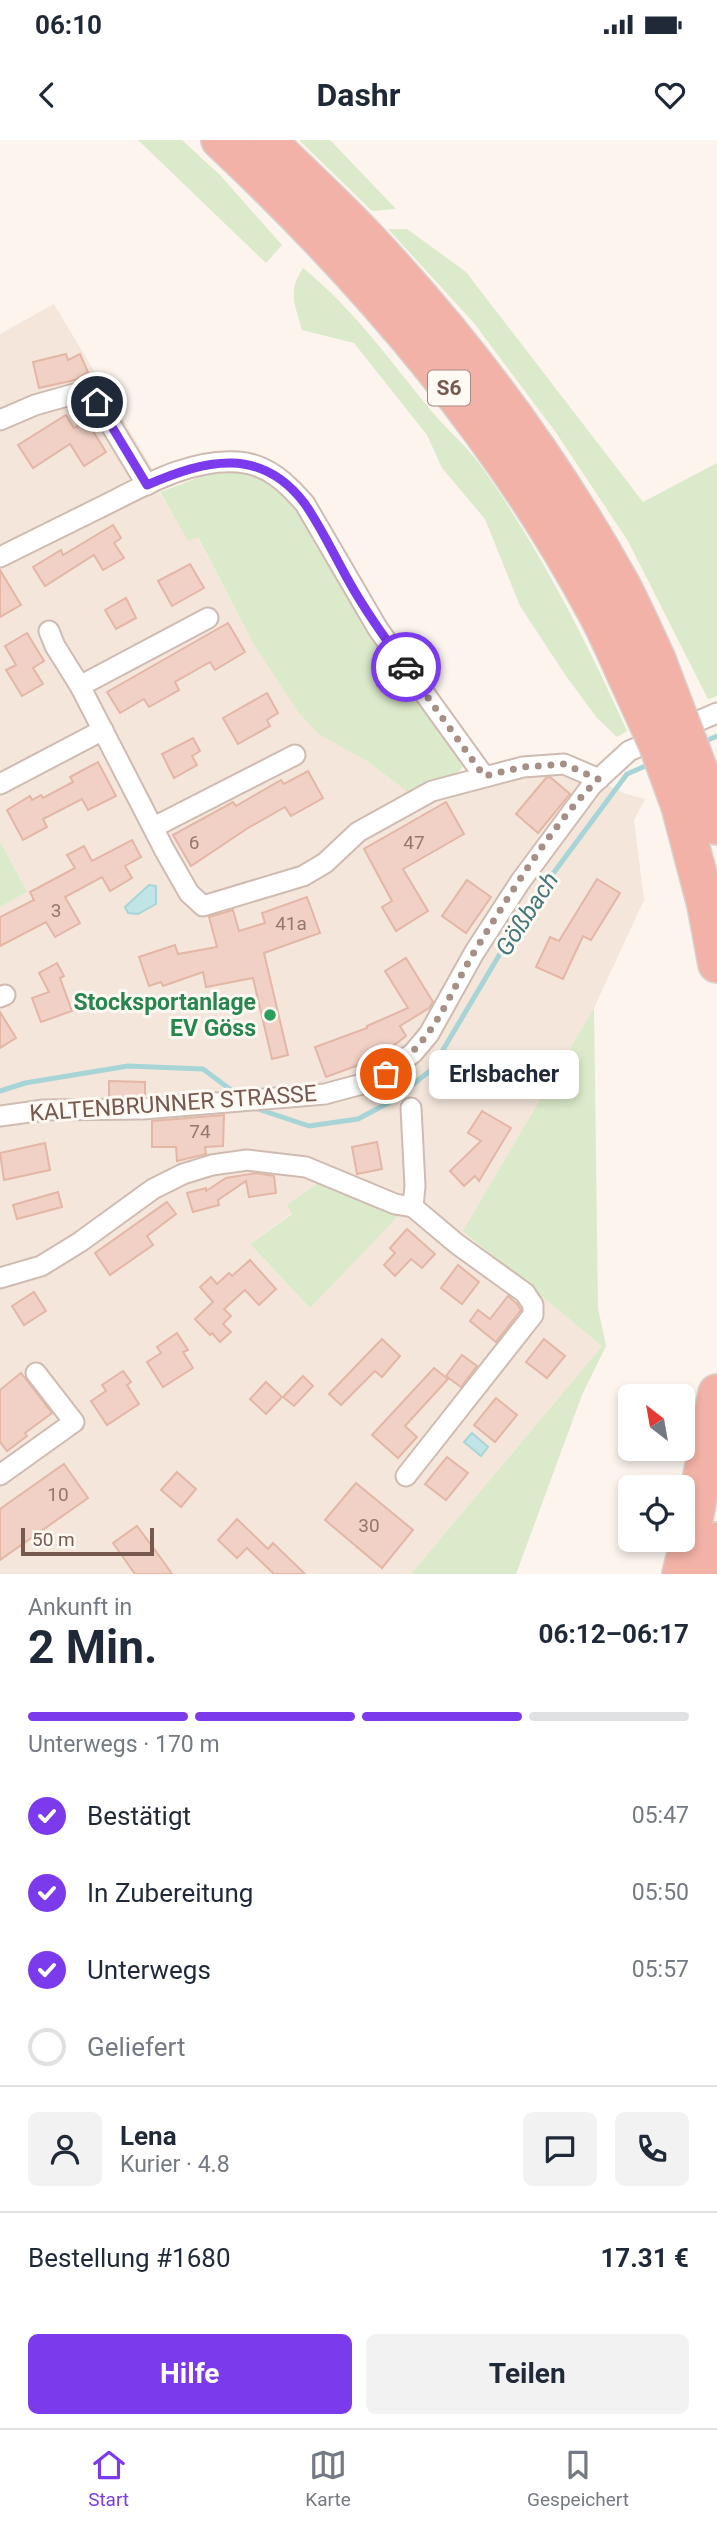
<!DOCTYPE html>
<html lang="de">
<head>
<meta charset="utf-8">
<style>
  :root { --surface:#fff; --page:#f2f2f3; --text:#1f2937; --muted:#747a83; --line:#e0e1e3; --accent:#7c3aed }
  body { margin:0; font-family:Roboto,sans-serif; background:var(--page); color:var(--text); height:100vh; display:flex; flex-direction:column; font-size:26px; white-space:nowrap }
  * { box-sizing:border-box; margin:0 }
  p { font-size:23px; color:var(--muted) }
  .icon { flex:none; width:38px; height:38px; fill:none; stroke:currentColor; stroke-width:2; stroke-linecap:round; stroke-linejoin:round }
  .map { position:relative; height:1434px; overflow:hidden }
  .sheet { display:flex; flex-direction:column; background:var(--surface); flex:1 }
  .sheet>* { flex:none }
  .needle { width:46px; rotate:329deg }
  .tools { position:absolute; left:618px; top:1244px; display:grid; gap:14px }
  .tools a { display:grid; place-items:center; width:77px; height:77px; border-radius:10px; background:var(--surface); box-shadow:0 4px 10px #0003; font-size:35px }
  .scale { position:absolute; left:21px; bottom:18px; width:133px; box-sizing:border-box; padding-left:7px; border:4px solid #78594f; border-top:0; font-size:19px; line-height:24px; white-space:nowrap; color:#78594f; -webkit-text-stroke:5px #fef9f3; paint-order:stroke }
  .pin { position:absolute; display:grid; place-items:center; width:60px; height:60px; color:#fff; margin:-30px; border:4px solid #fff; border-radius:50%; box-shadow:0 2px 7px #0007 }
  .courier { position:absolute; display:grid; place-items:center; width:70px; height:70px; margin:-35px; border:5px solid #7c3aed; border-radius:50%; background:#fff; color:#222; box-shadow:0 2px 9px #0007 }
  .bubble { position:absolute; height:49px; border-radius:10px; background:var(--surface); box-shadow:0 4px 10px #0003; font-size:23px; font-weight:700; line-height:49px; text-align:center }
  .head em { font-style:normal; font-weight:700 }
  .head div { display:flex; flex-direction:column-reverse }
  .head { display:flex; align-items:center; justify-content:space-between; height:119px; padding:0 28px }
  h1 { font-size:46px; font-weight:700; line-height:52px }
  .bar { display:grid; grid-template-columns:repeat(4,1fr); gap:10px 7px; align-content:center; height:84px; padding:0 28px }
  .bar i { height:9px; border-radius:5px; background:var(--line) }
  .bar .selected { background:var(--accent) }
  .bar p { grid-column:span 4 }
  .line { display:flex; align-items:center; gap:18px; padding:0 28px; border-top:2px solid var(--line) }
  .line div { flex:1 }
  .round { display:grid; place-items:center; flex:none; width:74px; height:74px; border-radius:10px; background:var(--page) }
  ol { padding:0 28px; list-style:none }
  li { display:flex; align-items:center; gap:21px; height:77px }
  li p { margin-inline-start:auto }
  li .icon { padding:7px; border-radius:50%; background:var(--accent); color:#fff; stroke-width:4 }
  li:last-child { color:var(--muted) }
  li i { width:38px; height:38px; border:4px solid var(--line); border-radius:50% }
  .primary-button { display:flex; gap:14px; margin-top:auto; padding:14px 28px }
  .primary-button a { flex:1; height:80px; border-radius:10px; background:var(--accent); color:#fff; font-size:28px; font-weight:700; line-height:80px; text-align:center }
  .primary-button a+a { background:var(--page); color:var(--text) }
  .status { display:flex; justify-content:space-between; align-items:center; height:49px; padding:0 35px; background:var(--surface); direction:ltr }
  .status svg { height:19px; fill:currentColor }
  header { display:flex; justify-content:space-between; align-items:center; height:91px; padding:0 28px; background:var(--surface); font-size:32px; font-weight:700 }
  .tab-bar { display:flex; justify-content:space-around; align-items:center; height:98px; border-top:2px solid var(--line); background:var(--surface); font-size:19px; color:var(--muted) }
  .tab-bar a { display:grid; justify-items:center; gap:4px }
  .tab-bar .selected { color:var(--accent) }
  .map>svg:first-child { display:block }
  .residential { fill:#f4e6db; fill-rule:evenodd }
  .green { fill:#dbeaca }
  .water { fill:#c1e5e6; stroke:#a7d5d7; stroke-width:2 }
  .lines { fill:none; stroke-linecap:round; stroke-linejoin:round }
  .stream { stroke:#a7d5d7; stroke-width:5 }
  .building { fill:#f1d1c5; stroke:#e3b6a6; stroke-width:2 }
  .minor-casing { stroke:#cfbbb1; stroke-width:23 }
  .motorway-casing { stroke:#d9d1ce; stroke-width:40 }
  .minor { stroke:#fff; stroke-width:19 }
  .motorway { stroke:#f3b2a7; stroke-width:37 }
  .motorway-bridge-casing { stroke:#d9d1ce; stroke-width:40; stroke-linecap:butt }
  .motorway-bridge { stroke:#f3b2a7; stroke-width:37 }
  .done { stroke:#a68f86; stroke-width:7; stroke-dasharray:0 12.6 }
  .route { stroke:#7c3aed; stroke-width:9 }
  .leisure-dot { fill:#2e9e5b; stroke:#fef9f3; stroke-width:2.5 }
  .labels { text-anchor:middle; stroke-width:6; stroke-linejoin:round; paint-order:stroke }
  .number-label { font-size:19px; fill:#96776c }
  .shield { fill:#fef9f3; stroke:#a08980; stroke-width:2 }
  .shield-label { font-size:21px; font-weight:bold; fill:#78594f }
  .leisure-label { font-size:23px; font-weight:bold; fill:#27864d; stroke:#fef9f3; text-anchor:end }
  .street-label { font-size:23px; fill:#78594f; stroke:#fef9f3 }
  .water-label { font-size:24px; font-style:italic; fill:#42787c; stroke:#fef9f3 }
</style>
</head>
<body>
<div class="status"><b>06:10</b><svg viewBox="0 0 49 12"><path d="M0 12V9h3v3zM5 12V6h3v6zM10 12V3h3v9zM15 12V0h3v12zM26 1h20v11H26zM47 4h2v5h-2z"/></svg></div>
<header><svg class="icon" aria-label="back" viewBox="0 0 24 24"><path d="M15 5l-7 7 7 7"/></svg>Dashr<svg class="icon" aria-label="heart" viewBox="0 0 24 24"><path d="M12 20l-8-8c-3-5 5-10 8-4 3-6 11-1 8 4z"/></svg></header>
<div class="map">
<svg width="717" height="1434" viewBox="0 0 717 1434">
  <rect width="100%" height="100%" fill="#fcf4ed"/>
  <path class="residential" d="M 54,164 L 155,333 L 158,350 L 188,400 L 197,396 L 252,501 L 367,621 L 409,653 L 438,638 L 583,623 L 598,625 L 612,635 L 605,644 L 626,654 L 645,659 L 634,680 L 644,760 L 594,868 L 464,1091 L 602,1206 L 411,1434 L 0,1434 L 0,767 L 27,752 L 0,701 L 0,194 ZM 292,1073 L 310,1168 L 250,1104 Z"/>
  <g class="green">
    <polygon points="138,0 182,0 220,35 282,105 266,123"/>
    <polygon points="299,0 330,0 396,69 372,71"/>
    <polygon points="388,89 407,89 466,132 643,362 717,323 717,556 708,559 628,401 557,294 474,183"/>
    <path d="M 303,128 C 352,168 385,214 424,262 C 442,286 467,305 484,330 C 541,412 586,500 627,591 L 617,597 L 597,578 L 566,536 L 520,466 L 485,379 L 442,328 L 427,295 L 354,203 L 302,190 C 295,164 287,152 303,128 Z"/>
    <polygon points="251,332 275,345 308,386 353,466 397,533 446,594 466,623 455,636 438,638 409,653 367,621 319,594 298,572 252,501 198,397 188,401 160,352 208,334"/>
    <polygon points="0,701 27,752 0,767"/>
    <polygon points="594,868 598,1168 606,1206 582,1255 516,1434 411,1434 602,1206 463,1091"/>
    <polygon points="323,1040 402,1072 310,1168 250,1104 292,1074 287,1065"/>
  </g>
  <g class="water">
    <polygon points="149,745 156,746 156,764 138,774 128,773 125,767"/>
    <polygon points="472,1293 488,1307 481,1316 464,1302"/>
  </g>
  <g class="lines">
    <g class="stream">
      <polyline points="701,603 717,596"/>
      <polyline points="0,951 25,943 128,926 203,929 239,956"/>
      <polyline points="252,967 309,986 358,979 392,961 431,930 526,770 627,634 650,624"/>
    </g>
  </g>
  <g class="building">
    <polygon points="66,214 68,220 80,214 88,232 75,240 39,248 33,222"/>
    <polygon points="66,275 74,288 86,280 106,312 84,326 70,304 33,328 18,305"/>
    <polygon points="113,385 121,398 114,403 124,418 103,430 94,415 45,446 33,427 61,410 63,415"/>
    <polygon points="190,424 204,448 172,466 158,441"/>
    <polygon points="0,430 21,465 0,477"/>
    <polygon points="126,458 136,478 116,489 105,470"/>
    <polygon points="228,483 245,512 215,530 210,522 175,542 179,550 149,567 144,559 120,573 107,552"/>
    <polygon points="27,493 44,521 33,528 43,544 22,556 6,530 16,525 5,506"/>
    <polygon points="267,553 278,573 267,580 270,586 238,604 223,578"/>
    <polygon points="193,598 200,611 192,616 197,625 174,638 162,614"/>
    <polygon points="98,622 116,656 88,670 82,659 43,679 47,687 23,700 7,670 30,656 32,660 41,655 43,658 73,642 70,637"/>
    <polygon points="308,631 323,658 291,676 285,667 248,688 191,726 173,695 233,662 236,666 281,640 284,644"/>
    <polygon points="550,637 570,654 538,693 516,674 546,638"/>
    <polygon points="446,662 464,694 403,729 428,771 396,791 382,767 392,761 364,709"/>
    <polygon points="132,700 141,717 125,726 132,738 110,751 102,737 65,757 80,783 55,797 46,782 0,806 0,777 34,760 30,752 75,728 67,715 84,706 92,721"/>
    <polygon points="597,739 620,753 591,800 583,796 563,839 536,827 550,797 559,801"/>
    <polygon points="467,740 491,757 466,793 442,776"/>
    <polygon points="307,757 320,793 264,813 288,915 272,919 253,838 206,847 203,832 163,846 161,842 149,846 139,817 175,805 178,814 217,807 209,777 233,770 239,791 265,783 262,773"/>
    <polygon points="406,818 433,862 429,868 400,886 406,896 393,906 394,912 326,937 315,907 367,888 367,886 408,868 385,831"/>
    <polygon points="57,823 64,836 60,838 72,871 41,882 32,858 49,852 39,833"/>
    <polygon points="0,872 16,898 0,908"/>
    <polygon points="109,941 145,942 145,957 109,957"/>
    <polygon points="482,971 511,988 479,1041 475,1036 464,1046 450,1031 481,1001 468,993"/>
    <polygon points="224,975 223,1006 205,1007 206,1014 177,1021 176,1007 152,1007 152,981"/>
    <polygon points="377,1002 382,1029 357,1034 352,1007"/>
    <polygon points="45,1003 50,1030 4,1040 0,1013"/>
    <polygon points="256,1033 274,1036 276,1053 249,1057 246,1041 218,1060 219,1065 193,1072 187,1053 206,1048 206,1051 226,1038"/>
    <polygon points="58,1052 62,1067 17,1079 13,1065"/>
    <polygon points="167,1062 176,1074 147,1096 153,1105 110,1135 95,1113"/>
    <polygon points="407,1089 435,1114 422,1128 411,1119 395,1136 384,1125 395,1113 390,1108"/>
    <polygon points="250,1120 276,1149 259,1165 245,1150 224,1169 231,1176 223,1184 231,1192 220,1202 212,1193 210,1195 195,1179 213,1162 200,1147 211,1137 217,1144 229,1133 232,1136"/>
    <polygon points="458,1125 479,1142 462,1164 441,1148"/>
    <polygon points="34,1152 46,1171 24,1185 12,1166"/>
    <polygon points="508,1156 517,1164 521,1170 496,1202 470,1181 478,1170 490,1179"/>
    <polygon points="177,1193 188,1210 183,1212 193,1228 163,1247 147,1222 161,1213 157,1207"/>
    <polygon points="382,1199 400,1216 382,1237 375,1231 341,1265 329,1254"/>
    <polygon points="544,1199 565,1216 547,1238 526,1222"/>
    <polygon points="462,1215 477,1226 461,1247 446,1236"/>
    <polygon points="434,1228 448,1239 405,1286 417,1297 398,1318 372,1295"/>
    <polygon points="123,1231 131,1242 127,1245 139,1264 107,1285 91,1261 106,1251 102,1245"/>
    <polygon points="21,1233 52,1273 25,1293 27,1296 7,1311 0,1302 0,1250"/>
    <polygon points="303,1236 313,1246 294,1266 283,1257"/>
    <polygon points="266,1242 282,1257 266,1274 250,1259"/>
    <polygon points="496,1258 517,1275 495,1302 474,1285"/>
    <polygon points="447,1317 468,1333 446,1360 425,1344"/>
    <polygon points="64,1324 88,1358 0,1420 0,1369"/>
    <polygon points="177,1332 196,1349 181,1367 161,1350"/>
    <polygon points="356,1343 413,1390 382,1428 325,1380"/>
    <polygon points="237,1379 268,1409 273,1403 305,1434 274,1434 247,1408 237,1418 218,1400"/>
    <polygon points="137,1386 163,1421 172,1434 135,1434 113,1403"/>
  </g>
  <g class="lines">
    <defs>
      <g id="minor">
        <polyline points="0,280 35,265 74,254 97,262 147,345"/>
        <path d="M 0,417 C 32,401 65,385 97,369 C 140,348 189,318 238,322 C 267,324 287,343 305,364 L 378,489 L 484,636"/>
        <polyline points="49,491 55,506 80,546 165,711 189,753 203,766 303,736 325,723 358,692 432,651 523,627 564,624 599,639"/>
        <polyline points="80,546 208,478"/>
        <polyline points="0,644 103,590"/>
        <polyline points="154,687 295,615"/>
        <polyline points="0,857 5,855"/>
        <polyline points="0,976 44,970 143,969 325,954 362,944 385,934 413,913 429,894 474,813 520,742 592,645 629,611 717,573"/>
        <polyline points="0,1138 41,1126 80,1102 153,1049 183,1034 212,1025 247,1020 306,1027 395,1064 413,1067"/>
        <polyline points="0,1335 74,1282 36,1233"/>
        <polyline points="406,1336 533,1175 533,1165 525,1153 457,1104 413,1067 415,1046 411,968"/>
      </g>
      <g id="motorway">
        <path d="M 220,0 C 366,137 499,291 594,468 C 606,489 616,513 626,535"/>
        <path d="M 267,0 C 302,35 339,68 373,105 C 469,208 555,325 623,448 C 635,472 646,496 657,520"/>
        <polyline points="709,657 717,686"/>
        <polyline points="680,666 706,765 717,824"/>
        <polyline points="681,1434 693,1385 717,1253"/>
        <polyline points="709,1434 717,1401"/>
      </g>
    </defs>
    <use href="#minor" class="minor-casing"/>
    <use href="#motorway" class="motorway-casing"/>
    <use href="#minor" class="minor"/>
    <use href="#motorway" class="motorway"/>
    <defs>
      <g id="motorway-bridge">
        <polyline points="657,520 709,657"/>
        <polyline points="626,535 657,603 680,666"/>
      </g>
    </defs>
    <use href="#motorway-bridge" class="motorway-bridge-casing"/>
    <use href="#motorway-bridge" class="motorway-bridge"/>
  </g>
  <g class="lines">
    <path class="done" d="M 386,934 C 437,898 446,859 476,809 C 512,751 550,688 598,639 L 564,624 L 523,627 L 484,636 L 406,527"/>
    <path class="route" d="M 97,262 L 147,345 C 205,320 261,305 305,364 C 321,387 333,413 347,438 C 364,469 385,498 406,527"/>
  </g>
  <circle class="leisure-dot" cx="270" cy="875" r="7"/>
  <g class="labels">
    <g class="number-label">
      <text x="194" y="709">6</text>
      <text x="414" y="709">47</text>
      <text x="56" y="777">3</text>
      <text x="291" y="790">41a</text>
      <text x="200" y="998">74</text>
      <text x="58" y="1361">10</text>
      <text x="369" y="1392">30</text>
    </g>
    <rect class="shield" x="428" y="230.5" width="42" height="35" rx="5"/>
    <g class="shield-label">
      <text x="449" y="255">S6</text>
    </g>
    <g class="leisure-label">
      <text x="256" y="870">Stocksportanlage<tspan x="256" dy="26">EV Göss</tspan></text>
    </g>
    <g class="street-label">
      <text transform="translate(173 963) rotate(-4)" y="8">KALTENBRUNNER STRASSE</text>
    </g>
    <g class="water-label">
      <text transform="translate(527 774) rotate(-57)" y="8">Gößbach</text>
    </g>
  </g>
</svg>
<div class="tools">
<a><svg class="needle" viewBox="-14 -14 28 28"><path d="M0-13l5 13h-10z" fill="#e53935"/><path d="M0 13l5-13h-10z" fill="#747a83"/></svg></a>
<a><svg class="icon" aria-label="locate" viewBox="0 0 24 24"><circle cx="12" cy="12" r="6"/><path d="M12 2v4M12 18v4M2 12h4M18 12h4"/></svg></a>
</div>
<div class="scale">50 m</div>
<div class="pin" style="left:386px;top:934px;background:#ea580c"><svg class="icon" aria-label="bag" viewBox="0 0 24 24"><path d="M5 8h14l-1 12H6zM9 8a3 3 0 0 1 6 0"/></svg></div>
<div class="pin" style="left:97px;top:262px;background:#1f2937"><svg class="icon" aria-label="home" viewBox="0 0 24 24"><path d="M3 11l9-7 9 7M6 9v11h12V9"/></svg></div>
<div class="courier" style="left:406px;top:527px"><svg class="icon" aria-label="car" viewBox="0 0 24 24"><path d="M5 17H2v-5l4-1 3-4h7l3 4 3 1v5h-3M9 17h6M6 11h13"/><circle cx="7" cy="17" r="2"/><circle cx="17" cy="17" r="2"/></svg></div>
<div class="bubble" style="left:429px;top:910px;width:150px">Erlsbacher</div>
</div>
<section class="sheet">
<div class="head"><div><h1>2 Min.</h1><p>Ankunft in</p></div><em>06:12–06:17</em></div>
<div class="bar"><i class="selected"></i><i class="selected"></i><i class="selected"></i><i></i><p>Unterwegs · 170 m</p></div>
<ol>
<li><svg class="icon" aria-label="check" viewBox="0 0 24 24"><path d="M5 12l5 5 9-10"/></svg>Bestätigt<p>05:47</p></li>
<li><svg class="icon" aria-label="check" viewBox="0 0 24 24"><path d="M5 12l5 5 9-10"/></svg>In Zubereitung<p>05:50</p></li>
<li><svg class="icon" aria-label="check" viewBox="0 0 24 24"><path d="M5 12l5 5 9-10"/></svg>Unterwegs<p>05:57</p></li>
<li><i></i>Geliefert</li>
</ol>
<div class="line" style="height:126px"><a class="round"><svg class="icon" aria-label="person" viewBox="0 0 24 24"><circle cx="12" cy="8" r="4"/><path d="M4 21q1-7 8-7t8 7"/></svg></a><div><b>Lena</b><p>Kurier · 4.8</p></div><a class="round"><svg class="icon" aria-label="chat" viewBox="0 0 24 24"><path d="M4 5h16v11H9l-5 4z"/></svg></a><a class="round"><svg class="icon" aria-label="phone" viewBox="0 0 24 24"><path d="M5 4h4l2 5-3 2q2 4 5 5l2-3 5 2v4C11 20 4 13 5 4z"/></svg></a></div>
<div class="line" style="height:91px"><div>Bestellung #1680</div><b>17.31 €</b></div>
<div class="primary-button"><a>Hilfe</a><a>Teilen</a></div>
</section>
<nav class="tab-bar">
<a class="selected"><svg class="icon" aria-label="home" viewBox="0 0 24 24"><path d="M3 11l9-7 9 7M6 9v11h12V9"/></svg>Start</a>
<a><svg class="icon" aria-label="map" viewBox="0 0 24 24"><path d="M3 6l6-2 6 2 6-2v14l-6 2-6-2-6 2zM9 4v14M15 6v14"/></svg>Karte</a>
<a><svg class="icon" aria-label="saved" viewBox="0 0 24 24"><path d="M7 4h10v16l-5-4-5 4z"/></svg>Gespeichert</a>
</nav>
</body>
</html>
